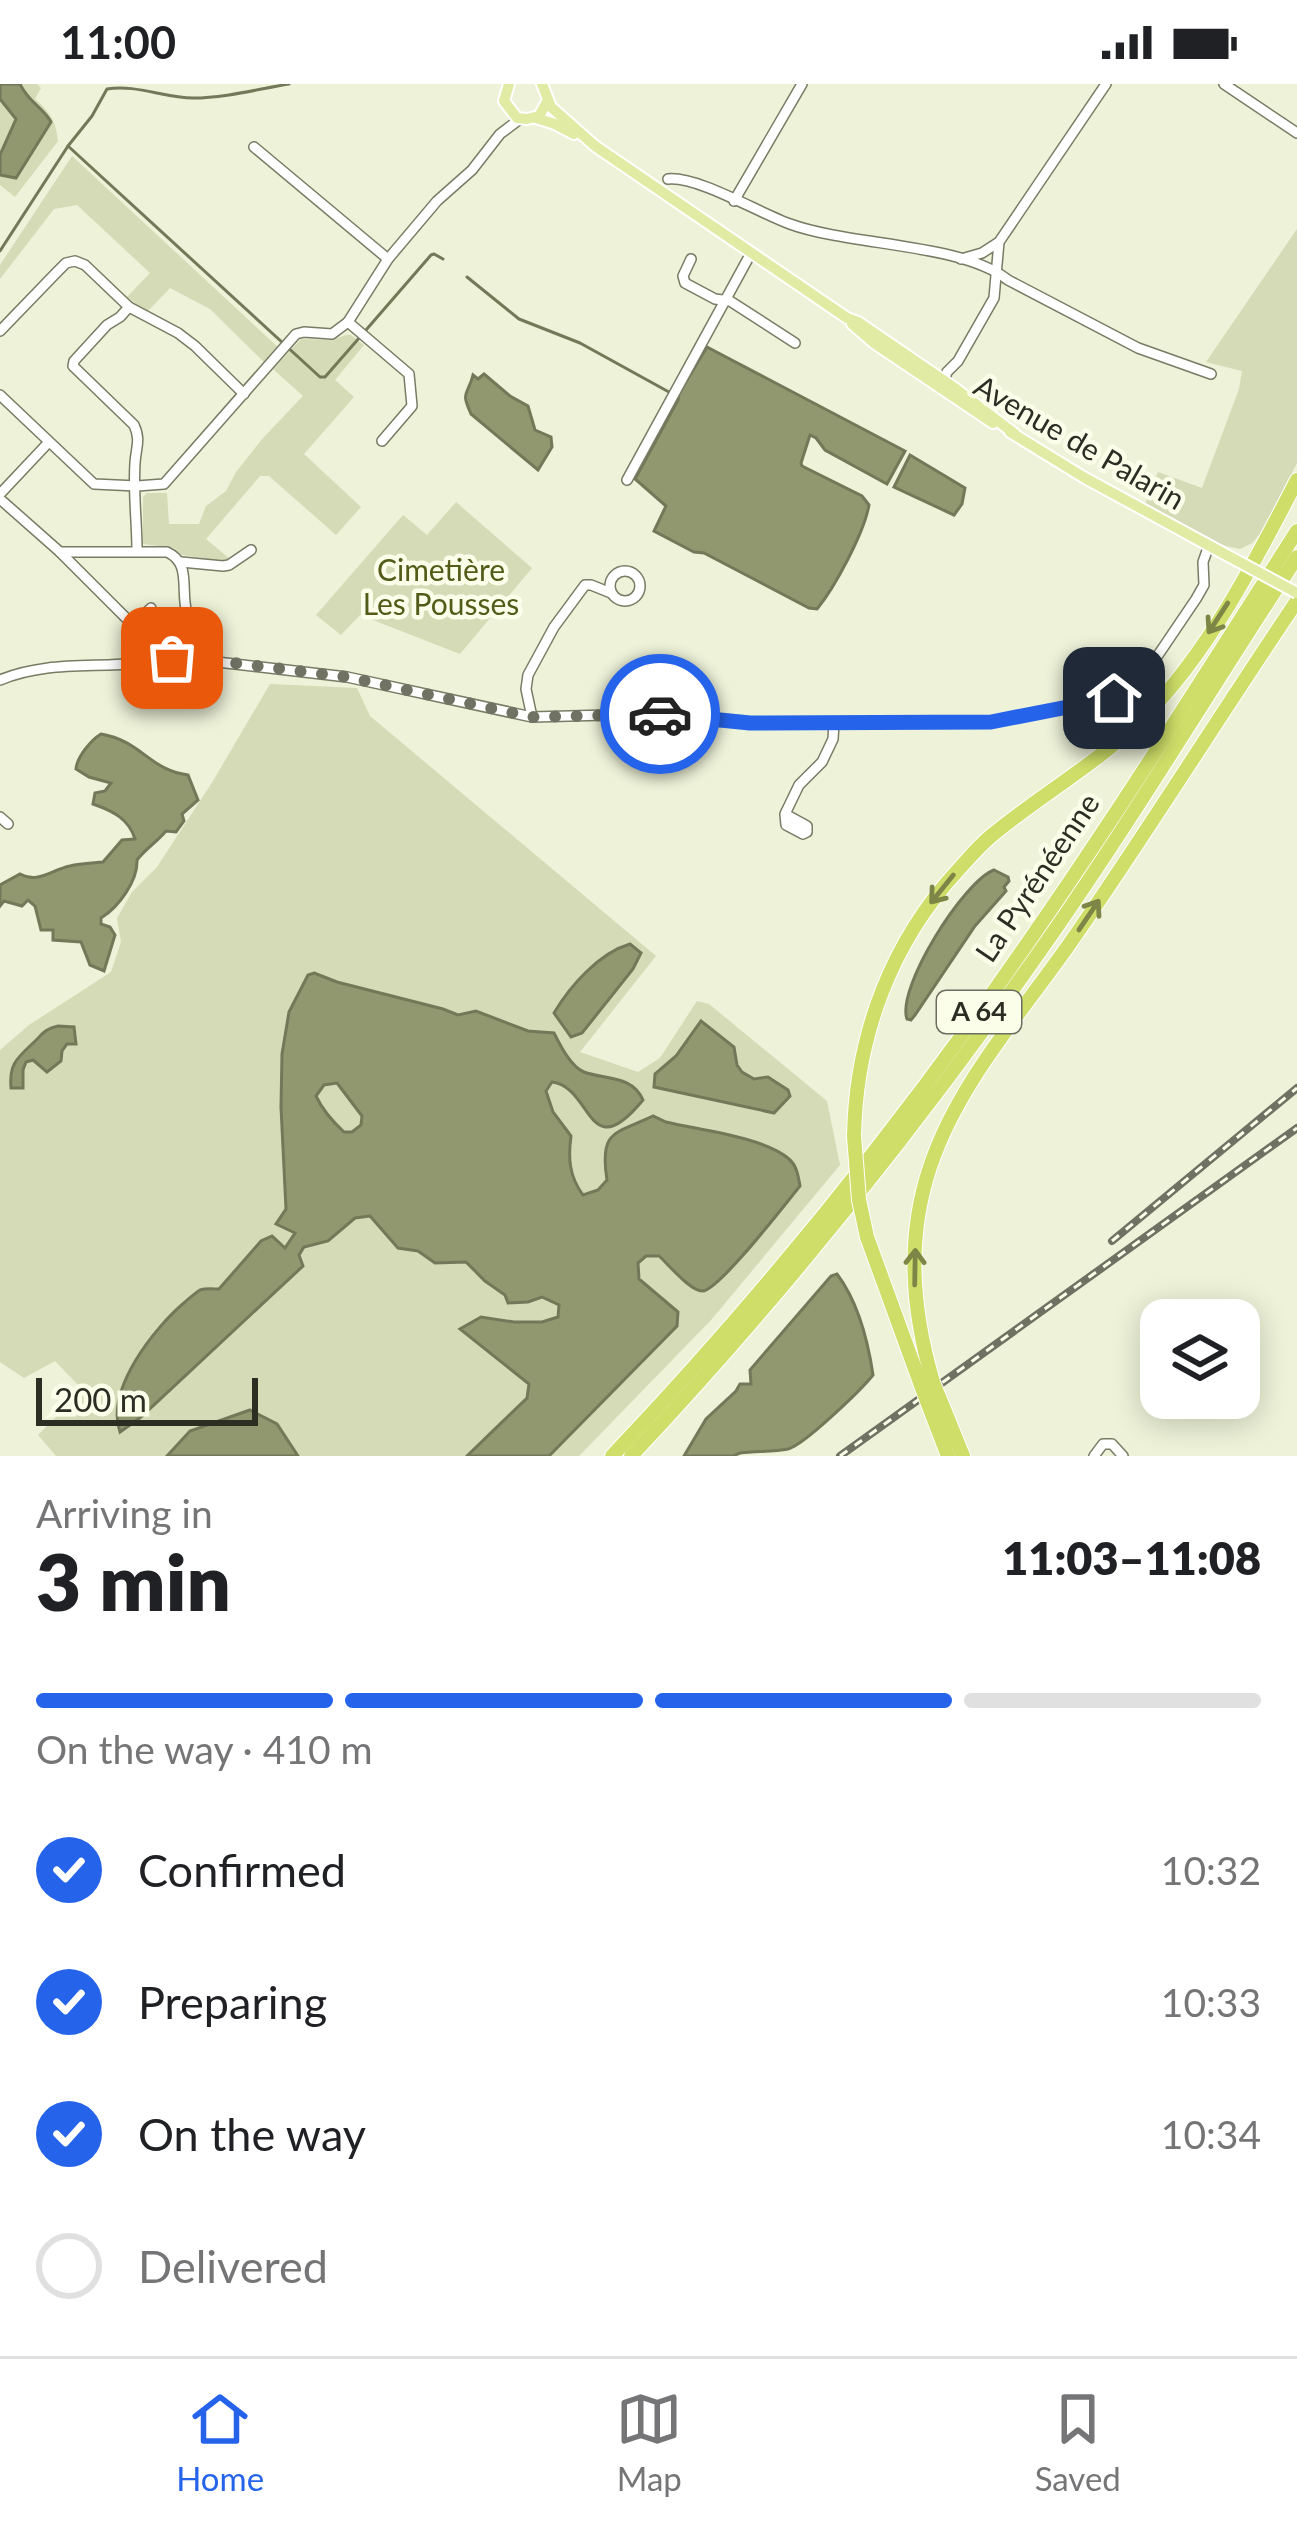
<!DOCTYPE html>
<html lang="en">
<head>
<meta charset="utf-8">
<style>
  :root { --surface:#fff; --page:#f2f2f2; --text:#202124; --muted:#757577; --line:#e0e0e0; --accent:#2563eb }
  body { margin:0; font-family:Lato,sans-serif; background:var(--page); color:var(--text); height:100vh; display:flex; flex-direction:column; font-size:45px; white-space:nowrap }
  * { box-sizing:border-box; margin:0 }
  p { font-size:39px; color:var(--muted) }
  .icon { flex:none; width:66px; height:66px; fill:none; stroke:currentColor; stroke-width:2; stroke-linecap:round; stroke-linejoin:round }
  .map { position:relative; height:1372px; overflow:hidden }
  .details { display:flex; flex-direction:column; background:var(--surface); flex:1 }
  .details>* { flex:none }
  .fabs { position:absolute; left:1140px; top:1215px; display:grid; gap:24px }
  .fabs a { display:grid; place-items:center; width:120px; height:120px; border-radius:24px; background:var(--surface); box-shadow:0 6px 30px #0003; font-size:60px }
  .scale { position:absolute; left:36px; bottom:30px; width:222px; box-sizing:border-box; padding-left:12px; border:6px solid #2c2e24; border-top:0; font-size:33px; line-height:42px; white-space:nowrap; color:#2c2e24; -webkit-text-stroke:9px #fbffea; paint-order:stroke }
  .pin { position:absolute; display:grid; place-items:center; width:102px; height:102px; color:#fff; margin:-51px; border-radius:24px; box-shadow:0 6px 18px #0006 }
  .courier { position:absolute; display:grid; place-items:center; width:120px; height:120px; margin:-60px; border:9px solid #2563eb; border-radius:50%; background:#fff; color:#222; box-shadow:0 3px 15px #0007 }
  .headline em { font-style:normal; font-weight:800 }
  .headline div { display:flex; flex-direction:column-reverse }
  .headline { display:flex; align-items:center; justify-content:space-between; height:204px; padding:0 36px }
  h1 { font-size:78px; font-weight:800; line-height:90px }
  .bar { display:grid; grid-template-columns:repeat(4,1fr); gap:18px 12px; align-content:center; height:144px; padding:0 36px }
  .bar i { height:15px; border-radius:9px; background:var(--line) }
  .bar .selected { background:var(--accent) }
  .bar p { grid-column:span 4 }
  ol { padding:0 36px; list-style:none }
  li { display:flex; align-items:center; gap:36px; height:132px }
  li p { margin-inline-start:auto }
  li .icon { padding:12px; border-radius:50%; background:var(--accent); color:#fff; stroke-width:4 }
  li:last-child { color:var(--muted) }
  li i { width:66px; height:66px; border:6px solid var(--line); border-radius:50% }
  .status { display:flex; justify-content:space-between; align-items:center; height:84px; padding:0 60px; background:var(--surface); direction:ltr }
  .status svg { height:33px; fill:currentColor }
  .dock { display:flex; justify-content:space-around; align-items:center; height:168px; border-top:3px solid var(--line); background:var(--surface); font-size:33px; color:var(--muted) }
  .dock a { display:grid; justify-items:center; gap:6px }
  .dock .selected { color:var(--accent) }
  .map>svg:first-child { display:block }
  .green { fill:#d5dbb7 }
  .water { fill:#91986f; stroke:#737858; stroke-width:3; fill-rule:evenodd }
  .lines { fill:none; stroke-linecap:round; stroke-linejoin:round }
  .stream { stroke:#737858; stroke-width:3 }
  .minor-casing { stroke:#777c65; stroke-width:12 }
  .major-casing { stroke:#fff; stroke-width:14 }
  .highway-casing { stroke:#fff; stroke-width:16 }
  .minor { stroke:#fff; stroke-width:9 }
  .major { stroke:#e2eba4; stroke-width:10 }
  .highway { stroke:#cede68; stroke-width:14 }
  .rail-casing { stroke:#6f7263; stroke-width:8 }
  .rail { stroke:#fbffea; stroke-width:3; stroke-dasharray:9; stroke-linecap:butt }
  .major-bridge-casing { stroke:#fff; stroke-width:14; stroke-linecap:butt }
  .highway-bridge-casing { stroke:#fff; stroke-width:16; stroke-linecap:butt }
  .major-bridge { stroke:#e2eba4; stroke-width:10 }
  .highway-bridge { stroke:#cede68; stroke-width:14 }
  .oneway { stroke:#7d8646 }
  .done { stroke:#707363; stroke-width:12; stroke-dasharray:0 21.6 }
  .route { stroke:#2563eb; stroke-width:15 }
  .labels { text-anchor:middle; stroke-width:9; stroke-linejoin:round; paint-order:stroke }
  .shield { fill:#fbffea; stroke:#6a6d5f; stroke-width:3 }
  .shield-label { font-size:27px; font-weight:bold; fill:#2c2e24 }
  .street-label { font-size:30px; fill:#2c2e24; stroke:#fbffea }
  .park-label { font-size:30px; fill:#535b19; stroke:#fbffea }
</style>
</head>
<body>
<div class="status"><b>11:00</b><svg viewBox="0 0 49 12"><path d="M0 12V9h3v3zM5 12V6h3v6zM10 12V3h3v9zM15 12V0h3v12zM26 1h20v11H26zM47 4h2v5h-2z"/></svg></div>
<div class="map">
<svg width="1297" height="1372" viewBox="0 0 1297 1372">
  <rect width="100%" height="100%" fill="#edf2d8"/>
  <g class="green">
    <path d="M 0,0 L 37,0 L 41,4 L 35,15 C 50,28 56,37 58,57 L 15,113 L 0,101 Z"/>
    <polygon points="72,72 280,265 266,280 210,225 170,204 147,228 127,213 150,189 77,121 54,125 0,195 0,181"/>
    <polygon points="1297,145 1297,379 1261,449 1252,459 1240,465 1221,461 1145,420 1158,388 1202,404 1239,305 1242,287 1206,278"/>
    <polygon points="346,251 351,251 364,261 335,296 354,313 304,370 361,423 336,451 269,392 260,392 206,455 230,475 229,478 182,471 174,464 143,460 143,413 147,409 167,409 169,440 199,440 206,422 226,407 236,388 263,354 303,312 273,285 301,255 332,256"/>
    <polygon points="456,418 532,484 460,570 360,531 341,551 316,531 403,431 427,451"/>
    <polygon points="270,600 357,604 370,632 656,872 580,968 638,988 660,974 697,917 709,920 827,1017 840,1081 712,1235 579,1372 56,1372 38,1351 83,1306 55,1277 24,1294 0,1278 0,966 29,941 111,888 121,858 117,834 132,808 157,783 213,697"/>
  </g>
  <g class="water">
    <path d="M 0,0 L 20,0 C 29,19 43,23 51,38 L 16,94 L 0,91 L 0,71 L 16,35 L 0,15 Z"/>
    <path d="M 707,263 L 905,367 L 887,400 L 825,366 L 816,354 L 810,351 L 801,379 L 802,382 L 862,412 L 869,421 C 864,449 835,503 817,525 L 809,524 L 704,469 L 694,468 L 654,447 L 666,422 L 635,395 L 678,316 L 679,309 Z"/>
    <path d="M 484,290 L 510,312 L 528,322 L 535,346 L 551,353 L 552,363 L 538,386 L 471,330 C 460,306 468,312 473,291 L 478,295 Z"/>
    <polygon points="910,371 965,404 962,420 954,431 894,403"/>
    <path d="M 101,650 C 142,657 149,686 188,691 L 198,716 L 182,730 L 184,737 L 176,748 L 166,747 C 156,759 146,764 137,776 C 138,796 119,823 101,834 L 101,840 L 110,843 L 115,851 L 104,887 L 90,881 L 81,858 L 53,856 L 53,846 L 41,846 L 35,822 L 28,816 L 22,822 L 4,817 L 0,822 L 0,801 L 20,790 C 38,800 51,786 70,782 C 80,779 92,779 103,778 L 122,756 L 135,755 C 129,735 113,727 93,720 L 95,709 L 105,707 L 111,699 L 89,693 L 76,685 C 77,673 91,656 101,650 Z"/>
    <path d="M 994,786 L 1008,793 L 1009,797 L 1004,803 L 1006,807 L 975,842 L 915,931 L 911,936 L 907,935 C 896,904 964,797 994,786 Z"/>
    <path d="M 630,860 L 641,869 L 633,885 L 582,949 L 571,953 L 554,929 C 570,902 599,869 630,860 Z"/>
    <path d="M 314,889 L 337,898 L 443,925 L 458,931 L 476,927 L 528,947 L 554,949 C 560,961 571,983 584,988 C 606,996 632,991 643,1016 C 587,1084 593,1003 552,998 L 546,1007 L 553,1028 L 571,1052 C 568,1074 569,1092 583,1111 L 598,1106 L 607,1096 C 599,1046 615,1050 653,1032 L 666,1038 C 699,1046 764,1053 789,1075 C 797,1082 798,1091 800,1102 C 786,1119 720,1205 703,1207 C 691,1208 668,1180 659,1172 L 646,1172 L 638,1179 L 639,1195 L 678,1228 L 677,1242 L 549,1372 L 467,1372 L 527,1314 L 529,1300 L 460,1245 L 481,1233 L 514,1238 L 542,1238 L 558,1233 L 559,1221 L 542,1213 L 528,1218 L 508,1219 L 505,1211 L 485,1197 L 466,1178 L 435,1179 L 418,1167 L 398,1164 L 370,1132 L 355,1134 L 328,1157 L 304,1163 L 299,1171 L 303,1182 L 141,1333 L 120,1348 C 105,1306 154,1244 185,1218 C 187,1216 198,1207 200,1206 C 206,1204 213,1205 219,1205 L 261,1157 L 272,1152 L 285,1164 L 295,1149 L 276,1140 L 286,1125 L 281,1023 L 282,970 L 289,928 L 308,891 ZM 337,999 L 362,1032 L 361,1041 L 352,1048 L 344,1048 C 332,1037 323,1027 316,1012 L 324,1001 Z"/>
    <polygon points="701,937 734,963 737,981 742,988 754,995 768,993 788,1006 790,1012 774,1029 654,1003 655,990 676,972"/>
    <path d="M 58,942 L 74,943 L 76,960 L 67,960 L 62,967 L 61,977 L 47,988 L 33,976 L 26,978 L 23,986 L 23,1004 L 11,1004 C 9,981 16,975 32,960 C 42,951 44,945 58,942 Z"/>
    <path d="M 837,1190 C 858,1218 868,1257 873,1291 C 861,1306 804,1361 788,1365 C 773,1368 756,1367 740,1369 L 733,1372 L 684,1372 L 706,1335 L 736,1307 L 740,1300 L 751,1300 L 750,1286 L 831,1192 Z"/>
    <polygon points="250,1326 277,1340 298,1372 167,1372 190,1347"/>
  </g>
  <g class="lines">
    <g class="stream">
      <polyline points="68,62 320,293 325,293 360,253"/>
      <path d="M 0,167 L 68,62 L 92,32 L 107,5 C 135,0 165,14 193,14 C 225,14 258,5 289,0"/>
      <polyline points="467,193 519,235 580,259 678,313"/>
      <polyline points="366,246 431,171 434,170 443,175"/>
    </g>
    <defs>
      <g id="minor">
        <polyline points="1224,0 1297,49"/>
        <polyline points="254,63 388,175"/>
        <path d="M 668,95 C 698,92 759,129 790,140 C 850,162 962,159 1008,196 L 1138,264 L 1211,290"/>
        <polyline points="734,117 802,0"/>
        <polyline points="691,175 683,192 685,199 715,215 730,217 795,259"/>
        <polyline points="961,175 982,169 999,158"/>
        <path d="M 129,223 L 120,233 L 107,241 L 74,277 L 73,282 L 134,341 C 141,356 136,363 135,379 C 133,408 137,438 137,467"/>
        <polyline points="348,238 409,290 412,322 382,357"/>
        <polyline points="0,247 57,188 66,179 75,177 85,181 129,223 178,249 195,262 244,310"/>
        <polyline points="943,301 947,288 958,277 994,214 999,158 1106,0"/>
        <polyline points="0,311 94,400 137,402 164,400 296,250 304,248 332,250 348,238 388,175 437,117 472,86 500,50 520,35"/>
        <polyline points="627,396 751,169"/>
        <polyline points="0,410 48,359"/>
        <path d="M 0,415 L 60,468 L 167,468 C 192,479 180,507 187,529 C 191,543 201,550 207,562 L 203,574 C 189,581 182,573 167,573 C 158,574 149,578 139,579 C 91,584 46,577 0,596"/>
        <polyline points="60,468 133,541 151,524"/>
        <polyline points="181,478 223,482 229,481 251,466"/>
        <circle cx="625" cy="502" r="15"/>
        <polyline points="164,573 184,552 188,533"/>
        <polyline points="200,576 347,593 532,633 644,630 750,639 991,638 1097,618 1130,606 1150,583 1196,515 1204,501 1203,478 1209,461"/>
        <polyline points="532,633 526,605 528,591 554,543 585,501 591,501 611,509"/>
        <polyline points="785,730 807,742 807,748 803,750 786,741 785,730 799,701 822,678 833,655 834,639"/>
        <polyline points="0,733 8,740"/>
        <polyline points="1094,1372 1103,1360 1112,1360 1123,1372"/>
      </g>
      <g id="major">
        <polyline points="509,0 504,17 517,34 527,35 539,32 547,18"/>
        <polyline points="542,0 551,23 595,62 847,234 858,238 956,305 1015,350"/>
        <polyline points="536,34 555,40 574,50"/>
        <polyline points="852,240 874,259 993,339"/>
        <polyline points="1010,348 1085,394 1221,468"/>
      </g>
      <g id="highway">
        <path d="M 854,1052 C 856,952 891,858 959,785 C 969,774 979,762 991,752 C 1040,711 1097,680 1143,634 C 1207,571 1256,476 1297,396"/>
        <polyline points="867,1153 922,1304"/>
        <path d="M 933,1298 C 912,1226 906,1155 930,1083 C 958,998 1025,925 1075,852 C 1151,742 1222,628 1297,517"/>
        <polyline points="939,1313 963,1372"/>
        <polyline points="928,1320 948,1372"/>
        <path d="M 612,1372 C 741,1236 861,1091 971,939 C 1086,780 1191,613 1297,447"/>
        <path d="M 631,1372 C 777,1217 910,1051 1033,877 C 1126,746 1209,607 1297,473"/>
      </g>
    </defs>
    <use href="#minor" class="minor-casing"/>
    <use href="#major" class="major-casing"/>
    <use href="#highway" class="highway-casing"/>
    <use href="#minor" class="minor"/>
    <use href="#major" class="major"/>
    <use href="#highway" class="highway"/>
    <defs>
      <g id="rail">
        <polyline points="1112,1157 1297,1004"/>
        <polyline points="840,1372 1297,1044"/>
      </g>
    </defs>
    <use href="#rail" class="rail-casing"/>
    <use href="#rail" class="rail"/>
    <defs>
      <polyline id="major-bridge" points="1221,468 1297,509"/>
      <g id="highway-bridge">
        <polyline points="854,1052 859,1116 867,1153"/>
        <polyline points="933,1298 939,1313"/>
        <polyline points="922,1304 928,1320"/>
      </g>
    </defs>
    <use href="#major-bridge" class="major-bridge-casing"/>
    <use href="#highway-bridge" class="highway-bridge-casing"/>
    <use href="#major-bridge" class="major-bridge"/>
    <use href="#highway-bridge" class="highway-bridge"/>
  </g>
  <defs><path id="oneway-shaft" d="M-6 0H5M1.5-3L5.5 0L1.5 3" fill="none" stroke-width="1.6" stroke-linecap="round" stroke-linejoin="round" transform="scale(3)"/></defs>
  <g class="oneway">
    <use href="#oneway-shaft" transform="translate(1218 534) rotate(123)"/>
    <use href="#oneway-shaft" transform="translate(942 805) rotate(129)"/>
    <use href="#oneway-shaft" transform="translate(1089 831) rotate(-56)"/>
    <use href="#oneway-shaft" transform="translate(915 1183) rotate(-89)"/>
  </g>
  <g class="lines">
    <polyline class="done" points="172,574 191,578 218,577 347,593 532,633 660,630"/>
    <polyline class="route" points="660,630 750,639 991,638 1114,614"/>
  </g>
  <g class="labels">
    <rect class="shield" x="937" y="907" width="84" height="42" rx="9"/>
    <g class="shield-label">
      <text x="979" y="937">A 64</text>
    </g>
    <g class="street-label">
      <text transform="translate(1079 359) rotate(30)" y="10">Avenue de Palarin</text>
      <text transform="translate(1038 794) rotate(-56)" y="10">La Pyrénéenne</text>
    </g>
    <g class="park-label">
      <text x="441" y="497">Cimetière<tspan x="441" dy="34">Les Pousses</tspan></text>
    </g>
  </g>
</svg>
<div class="fabs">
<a><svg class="icon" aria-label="layers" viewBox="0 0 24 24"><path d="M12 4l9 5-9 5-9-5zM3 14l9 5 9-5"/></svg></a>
</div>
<div class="scale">200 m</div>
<div class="pin" style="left:172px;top:574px;background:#ea580c"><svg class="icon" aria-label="bag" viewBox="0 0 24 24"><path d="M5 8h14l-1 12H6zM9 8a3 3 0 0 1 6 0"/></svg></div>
<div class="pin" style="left:1114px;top:614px;background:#1f2937"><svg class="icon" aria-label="home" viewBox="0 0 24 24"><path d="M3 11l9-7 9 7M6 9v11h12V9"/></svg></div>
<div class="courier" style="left:660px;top:630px"><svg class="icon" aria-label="car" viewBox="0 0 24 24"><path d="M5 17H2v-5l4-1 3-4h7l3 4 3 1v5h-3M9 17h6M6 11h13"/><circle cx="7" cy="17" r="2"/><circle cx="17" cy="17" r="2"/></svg></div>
</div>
<section class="details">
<div class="headline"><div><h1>3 min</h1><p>Arriving in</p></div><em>11:03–11:08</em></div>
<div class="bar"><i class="selected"></i><i class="selected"></i><i class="selected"></i><i></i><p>On the way · 410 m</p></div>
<ol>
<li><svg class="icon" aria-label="check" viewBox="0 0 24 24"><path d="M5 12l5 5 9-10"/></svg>Confirmed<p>10:32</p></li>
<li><svg class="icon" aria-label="check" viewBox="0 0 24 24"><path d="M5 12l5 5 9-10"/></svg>Preparing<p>10:33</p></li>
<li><svg class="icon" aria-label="check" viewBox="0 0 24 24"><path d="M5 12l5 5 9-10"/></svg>On the way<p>10:34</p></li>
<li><i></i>Delivered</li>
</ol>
</section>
<nav class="dock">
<a class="selected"><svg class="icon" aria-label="home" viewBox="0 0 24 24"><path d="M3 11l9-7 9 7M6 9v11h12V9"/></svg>Home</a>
<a><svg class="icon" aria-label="map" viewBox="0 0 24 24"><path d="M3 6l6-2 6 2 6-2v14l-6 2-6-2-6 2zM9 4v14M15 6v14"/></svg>Map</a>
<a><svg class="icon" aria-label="saved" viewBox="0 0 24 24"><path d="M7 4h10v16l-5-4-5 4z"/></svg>Saved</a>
</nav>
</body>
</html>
